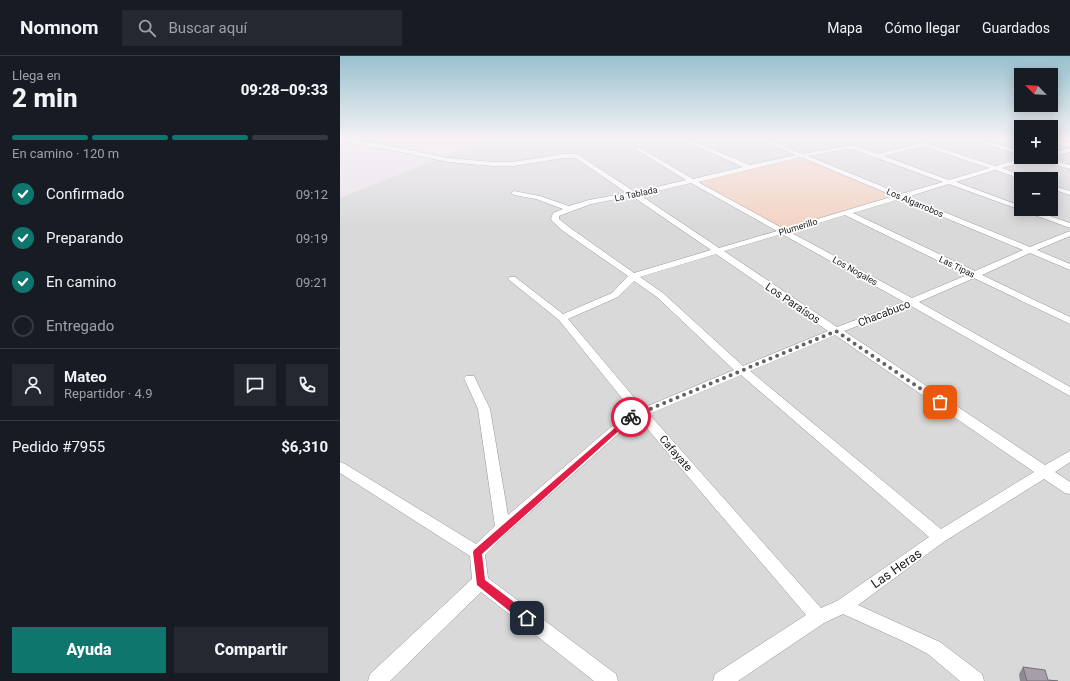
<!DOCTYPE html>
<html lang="es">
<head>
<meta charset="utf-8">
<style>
  :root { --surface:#171b24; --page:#242831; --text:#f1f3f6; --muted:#9ea1a6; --line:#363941; --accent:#0f766e }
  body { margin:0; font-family:Roboto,sans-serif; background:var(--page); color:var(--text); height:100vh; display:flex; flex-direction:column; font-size:15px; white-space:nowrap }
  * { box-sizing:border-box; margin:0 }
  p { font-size:13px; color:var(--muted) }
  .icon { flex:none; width:22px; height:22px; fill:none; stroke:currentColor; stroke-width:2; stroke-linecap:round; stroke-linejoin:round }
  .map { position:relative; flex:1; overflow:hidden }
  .sheet { display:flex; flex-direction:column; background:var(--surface); width:340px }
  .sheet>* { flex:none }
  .needle { width:26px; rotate:295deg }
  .buttons { position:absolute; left:674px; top:12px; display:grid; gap:8px }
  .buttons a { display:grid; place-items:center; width:44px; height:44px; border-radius:0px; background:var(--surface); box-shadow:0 2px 10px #0003; font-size:20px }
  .pin { position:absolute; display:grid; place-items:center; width:34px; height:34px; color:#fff; margin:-17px; border-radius:8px; box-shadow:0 2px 6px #0006 }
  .courier { position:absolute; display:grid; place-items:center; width:40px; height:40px; margin:-20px; border:3px solid #e11d48; border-radius:50%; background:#fff; color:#222; box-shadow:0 1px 5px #0007 }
  .head em { font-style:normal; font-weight:800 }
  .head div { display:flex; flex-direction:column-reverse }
  .head { display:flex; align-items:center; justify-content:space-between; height:68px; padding:0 12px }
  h1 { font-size:26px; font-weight:800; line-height:30px }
  .bar { display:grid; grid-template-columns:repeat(4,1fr); gap:6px 4px; align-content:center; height:48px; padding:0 12px }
  .bar i { height:5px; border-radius:3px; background:var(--line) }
  .bar .on { background:var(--accent) }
  .bar p { grid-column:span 4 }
  .line { display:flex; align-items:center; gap:10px; padding:0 12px; border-top:1px solid var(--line) }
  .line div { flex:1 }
  .round { display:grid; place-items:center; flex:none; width:42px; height:42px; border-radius:0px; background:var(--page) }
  ol { padding:0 12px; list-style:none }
  li { display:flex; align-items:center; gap:12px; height:44px }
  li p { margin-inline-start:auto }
  li .icon { padding:4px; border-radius:50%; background:var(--accent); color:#fff; stroke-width:4 }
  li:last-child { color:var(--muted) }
  li i { width:22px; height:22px; border:2px solid var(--line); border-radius:50% }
  .primary-button { display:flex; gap:8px; margin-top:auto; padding:8px 12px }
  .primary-button a { flex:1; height:46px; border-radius:0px; background:var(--accent); color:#fff; font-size:16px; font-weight:800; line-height:46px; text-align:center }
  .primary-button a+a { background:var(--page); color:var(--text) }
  header { display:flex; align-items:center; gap:24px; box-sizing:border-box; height:56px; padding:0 20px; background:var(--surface); border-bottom:1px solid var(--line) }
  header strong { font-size:19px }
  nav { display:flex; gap:22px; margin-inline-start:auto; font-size:14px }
  .search { width:280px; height:36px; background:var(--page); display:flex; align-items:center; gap:10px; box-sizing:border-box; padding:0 14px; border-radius:0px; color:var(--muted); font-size:15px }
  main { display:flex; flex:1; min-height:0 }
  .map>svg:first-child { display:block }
  .residential { fill:#d9d9da; fill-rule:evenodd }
  .park { fill:#f2d3c3 }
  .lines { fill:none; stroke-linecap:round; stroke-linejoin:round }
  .street-casing { stroke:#969696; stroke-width:1 }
  .street { fill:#fff; fill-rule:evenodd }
  .wall { fill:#8f8992 }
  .building { fill:#a69faa; stroke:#746f77 }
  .route { fill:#e11d48 }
  .done { stroke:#646265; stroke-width:4; stroke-dasharray:0 7.2 }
  .labels { text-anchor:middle; stroke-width:3.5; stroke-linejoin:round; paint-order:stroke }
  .far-street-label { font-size:9px; fill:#1c1c1c; stroke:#fff }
  .street-label { font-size:11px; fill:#1c1c1c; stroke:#fff }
  .near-street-label { font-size:13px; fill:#1c1c1c; stroke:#fff }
</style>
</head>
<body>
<header>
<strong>Nomnom</strong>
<div class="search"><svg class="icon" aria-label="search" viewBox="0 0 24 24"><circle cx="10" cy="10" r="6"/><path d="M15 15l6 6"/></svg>Buscar aquí</div>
<nav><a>Mapa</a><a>Cómo llegar</a><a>Guardados</a></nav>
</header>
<main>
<section class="sheet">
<div class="head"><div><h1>2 min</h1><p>Llega en</p></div><em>09:28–09:33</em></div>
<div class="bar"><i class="on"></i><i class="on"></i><i class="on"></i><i></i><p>En camino · 120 m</p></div>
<ol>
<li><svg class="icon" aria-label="check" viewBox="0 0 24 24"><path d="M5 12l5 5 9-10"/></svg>Confirmado<p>09:12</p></li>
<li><svg class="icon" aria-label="check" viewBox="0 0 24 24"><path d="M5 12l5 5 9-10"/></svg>Preparando<p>09:19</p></li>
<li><svg class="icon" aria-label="check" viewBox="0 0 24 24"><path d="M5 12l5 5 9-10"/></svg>En camino<p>09:21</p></li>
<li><i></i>Entregado</li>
</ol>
<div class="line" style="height:72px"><a class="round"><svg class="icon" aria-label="person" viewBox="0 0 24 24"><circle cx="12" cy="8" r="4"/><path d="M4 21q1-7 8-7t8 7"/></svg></a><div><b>Mateo</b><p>Repartidor · 4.9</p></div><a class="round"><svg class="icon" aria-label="chat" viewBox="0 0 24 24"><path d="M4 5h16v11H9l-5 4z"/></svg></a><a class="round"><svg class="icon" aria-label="phone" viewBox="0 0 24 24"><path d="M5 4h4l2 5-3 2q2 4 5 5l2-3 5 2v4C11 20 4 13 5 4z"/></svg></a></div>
<div class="line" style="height:52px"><div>Pedido #7955</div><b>$6,310</b></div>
<div class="primary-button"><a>Ayuda</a><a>Compartir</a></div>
</section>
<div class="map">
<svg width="730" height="625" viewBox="0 0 730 625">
  <rect width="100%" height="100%" fill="#ebe3ec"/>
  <path class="residential" d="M 151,82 L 681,82 L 681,101 L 711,101 L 711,82 L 730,82 L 730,625 L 0,625 L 0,142 ZM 681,123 L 711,123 L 711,153 L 681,153 Z"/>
  <polygon class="park" points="463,99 558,140 443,175 352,125"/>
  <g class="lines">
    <defs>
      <g id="street">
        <path d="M 0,82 L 41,88 L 108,102 L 153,106 L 173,106 L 224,98 L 237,98 L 295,136 L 346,124 L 297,94 L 297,92 L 299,91 L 353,123 L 403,111 L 338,82 L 345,82 L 410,109 L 456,99 L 417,82 L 424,82 L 462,98 L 513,89 L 538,98 L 578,88 L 569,82 L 576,82 L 585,87 L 655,110 L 686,101 L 707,101 L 705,102 L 730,109 L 730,113 L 695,103 L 662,112 L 691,123 L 682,123 L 655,114 L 616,126 L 681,150 L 681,153 L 690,153 L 730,167 L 730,172 L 609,128 L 567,141 L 690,191 L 730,175 L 730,180 L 697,194 L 730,208 L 730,214 L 690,197 L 642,219 L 730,261 L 730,268 L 634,222 L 579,246 L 730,331 L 730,340 L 571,250 L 504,275 L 705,409 L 730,395 L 730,406 L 715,416 L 730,426 L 730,438 L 725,437 L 704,423 L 605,485 L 518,549 L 600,586 L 642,618 L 644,625 L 620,625 L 588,598 L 565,586 L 503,558 L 484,567 L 398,625 L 373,625 L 375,618 L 466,559 L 299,363 L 293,365 L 168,476 L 145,499 L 148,522 L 276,618 L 278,625 L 254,625 L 141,536 L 50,625 L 28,625 L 30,618 L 132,523 L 130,500 L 0,417 L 0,406 L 5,408 L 136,488 L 155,470 L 138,353 L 124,322 L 126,320 L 134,320 L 150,353 L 168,459 L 285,359 L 293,356 L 219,264 L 168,223 L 169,221 L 175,221 L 223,258 L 272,237 L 288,220 L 223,175 L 212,165 L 211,163 L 213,157 L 223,153 L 196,143 L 174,139 L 171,137 L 174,135 L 200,140 L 229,150 L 249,144 L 287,137 L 236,102 L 224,102 L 173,110 L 153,110 L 108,106 L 41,92 L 0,86 ZM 583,90 L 649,112 L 609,124 L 544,100 ZM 506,93 L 512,93 L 603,126 L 561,138 L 468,100 ZM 461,101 L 554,140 L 444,173 L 358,126 ZM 351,127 L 437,175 L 379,192 L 300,139 ZM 292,140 L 371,194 L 294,217 L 229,171 L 219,163 L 219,160 L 251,148 ZM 560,143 L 683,194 L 635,215 L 513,157 ZM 505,159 L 627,219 L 572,242 L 450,176 ZM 442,178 L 564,246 L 497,271 L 384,195 ZM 376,198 L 488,275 L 403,310 L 323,237 L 300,221 ZM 294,225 L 317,241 L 394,314 L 303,352 L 228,263 L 278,241 ZM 495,279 L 694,416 L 601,473 L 410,315 ZM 401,319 L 589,481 L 497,545 L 481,552 L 309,358 Z"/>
        <polygon points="265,82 324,82 307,86 268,84"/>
        <polygon points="626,82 635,82 681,95 681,99"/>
        <polygon points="711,82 730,87 730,91 711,86"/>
        <polygon points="730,92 730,96 711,101 711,97"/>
        <polygon points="711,129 730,135 730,139 711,133"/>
      </g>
    </defs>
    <use href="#street" class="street-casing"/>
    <use href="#street" class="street"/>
  </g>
  <polygon class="wall" points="683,611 708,624 718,625 680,625 679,618"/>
  <polygon class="building" points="683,611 705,614 708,624 718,625 687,625"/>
  <linearGradient id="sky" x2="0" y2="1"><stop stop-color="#98c1ce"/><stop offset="0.49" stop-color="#f6f2f6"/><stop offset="1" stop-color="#f6f2f6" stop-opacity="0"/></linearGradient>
  <rect width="730" height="169" fill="url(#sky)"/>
  <polygon class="route" points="291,358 294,361 293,362 142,498 145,524 191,559 192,562 191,566 187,567 183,566 137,529 133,496 134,494"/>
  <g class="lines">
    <polyline class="done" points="291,361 496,275 600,346"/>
  </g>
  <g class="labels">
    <g class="far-street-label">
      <text transform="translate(296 138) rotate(-12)" y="3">La Tablada</text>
      <text transform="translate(575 147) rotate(23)" y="3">Los Algarrobos</text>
      <text transform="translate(458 171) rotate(-17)" y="3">Plumerillo</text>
      <text transform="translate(617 211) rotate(26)" y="3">Las Tipas</text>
      <text transform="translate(515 215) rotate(29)" y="3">Los Nogales</text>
    </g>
    <g class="street-label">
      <text transform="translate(453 247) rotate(34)" y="4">Los Paraísos</text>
      <text transform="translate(544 257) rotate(-21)" y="4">Chacabuco</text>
      <text transform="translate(336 397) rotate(49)" y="4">Cafayate</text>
    </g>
    <g class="near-street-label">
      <text transform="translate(556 512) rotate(-35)" y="5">Las Heras</text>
    </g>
  </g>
</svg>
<div class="buttons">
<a><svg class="needle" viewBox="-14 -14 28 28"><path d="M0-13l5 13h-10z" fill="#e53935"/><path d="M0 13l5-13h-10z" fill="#9ea1a6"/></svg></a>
<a>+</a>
<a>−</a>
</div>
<div class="pin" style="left:600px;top:346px;background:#ea580c"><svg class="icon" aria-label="bag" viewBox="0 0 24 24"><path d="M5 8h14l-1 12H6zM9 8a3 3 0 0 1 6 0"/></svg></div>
<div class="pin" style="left:187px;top:562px;background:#1f2937"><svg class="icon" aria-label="home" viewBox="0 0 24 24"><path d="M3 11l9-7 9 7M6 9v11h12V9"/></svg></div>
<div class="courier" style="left:291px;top:361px"><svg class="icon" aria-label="bike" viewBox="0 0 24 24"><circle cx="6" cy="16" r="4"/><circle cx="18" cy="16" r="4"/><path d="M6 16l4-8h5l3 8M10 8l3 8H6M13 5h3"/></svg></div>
</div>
</main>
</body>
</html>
